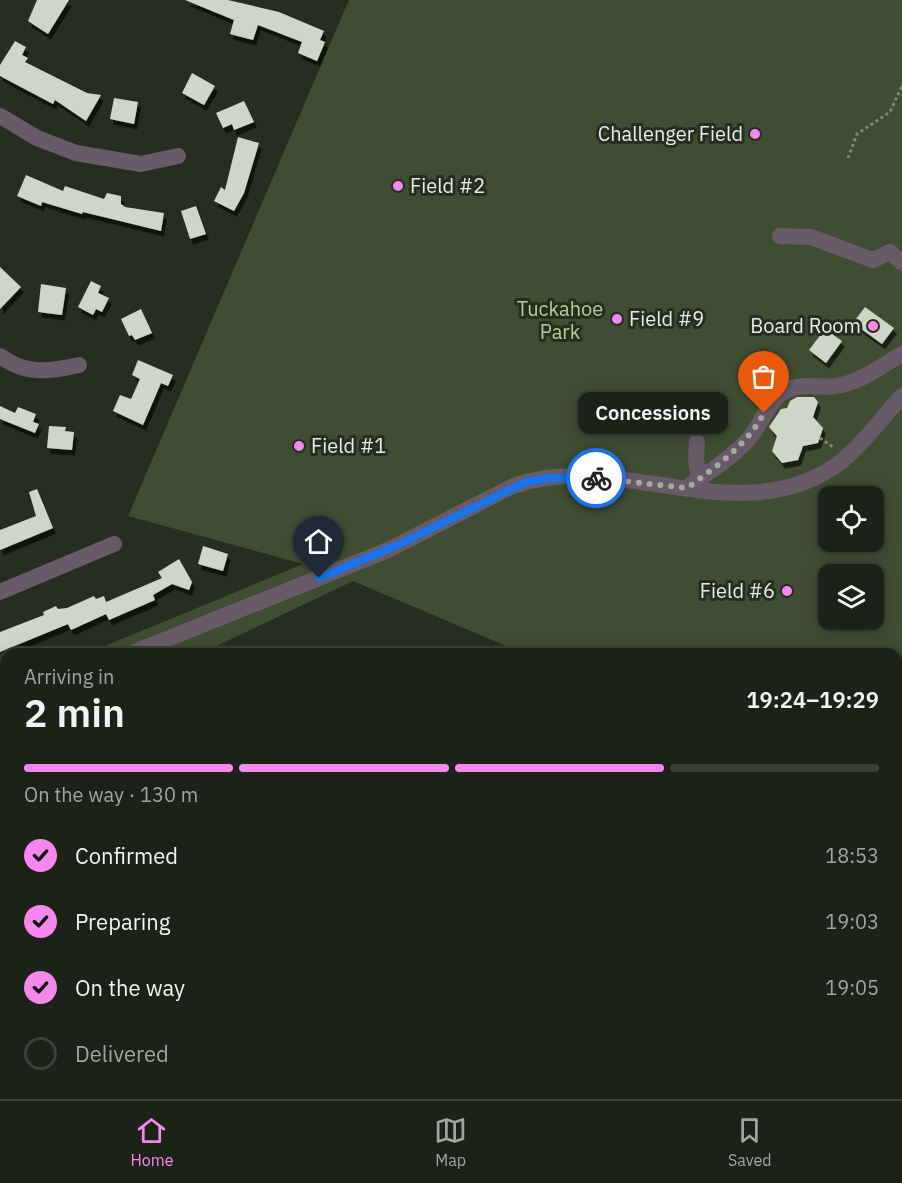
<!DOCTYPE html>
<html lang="en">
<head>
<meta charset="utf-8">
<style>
  :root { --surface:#1d2219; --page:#252a22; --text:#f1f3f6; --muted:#a0a4a2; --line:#3b3f38; --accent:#f688ed }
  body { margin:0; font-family:"IBM Plex Sans",sans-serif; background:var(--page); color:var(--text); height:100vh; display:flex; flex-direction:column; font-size:22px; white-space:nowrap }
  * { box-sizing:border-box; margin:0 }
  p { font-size:20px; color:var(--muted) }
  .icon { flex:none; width:33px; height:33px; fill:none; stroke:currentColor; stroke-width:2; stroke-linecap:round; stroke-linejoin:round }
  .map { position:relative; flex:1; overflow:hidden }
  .sheet { position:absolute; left:0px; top:648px; width:903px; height:452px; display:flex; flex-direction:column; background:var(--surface); border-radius:18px 18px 0 0; box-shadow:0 3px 15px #0003,0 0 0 2px var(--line) }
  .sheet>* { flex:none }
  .fabs { position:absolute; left:818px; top:486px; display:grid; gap:12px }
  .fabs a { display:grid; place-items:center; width:66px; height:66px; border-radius:12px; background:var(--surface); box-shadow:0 3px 15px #0003,0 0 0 2px var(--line); font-size:30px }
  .pin { position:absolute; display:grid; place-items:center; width:51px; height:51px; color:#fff; margin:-62px -26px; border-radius:50% 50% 50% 0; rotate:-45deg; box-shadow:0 0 6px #0007 }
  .pin .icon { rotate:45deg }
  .courier { position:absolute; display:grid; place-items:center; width:60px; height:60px; margin:-30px; border:4px solid #1a73e8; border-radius:50%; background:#fff; color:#222; box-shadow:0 2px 8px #0007 }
  .bubble { position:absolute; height:42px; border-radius:12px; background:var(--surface); box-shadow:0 3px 15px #0003,0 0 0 2px var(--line); font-size:20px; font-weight:600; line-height:42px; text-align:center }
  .overview em { font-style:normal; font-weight:600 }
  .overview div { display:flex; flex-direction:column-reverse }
  .overview { display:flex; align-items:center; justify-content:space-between; height:102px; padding:0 24px }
  h1 { font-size:39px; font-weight:600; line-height:45px }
  .bar { display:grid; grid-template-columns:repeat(4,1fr); gap:9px 6px; align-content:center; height:72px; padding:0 24px }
  .bar i { height:8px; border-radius:4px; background:var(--line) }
  .bar .active { background:var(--accent) }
  .bar p { grid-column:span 4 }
  ol { padding:0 24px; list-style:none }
  li { display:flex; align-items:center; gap:18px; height:66px }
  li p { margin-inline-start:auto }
  li .icon { padding:6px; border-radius:50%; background:var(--accent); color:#111; stroke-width:4 }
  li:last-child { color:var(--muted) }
  li i { width:33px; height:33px; border:3px solid var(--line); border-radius:50% }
  .dock { display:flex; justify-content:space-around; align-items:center; height:84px; border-top:2px solid var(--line); background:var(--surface); font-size:16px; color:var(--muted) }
  .dock a { display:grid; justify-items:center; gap:3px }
  .dock .active { color:var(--accent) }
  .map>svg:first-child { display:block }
  .green { fill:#3f4d32; fill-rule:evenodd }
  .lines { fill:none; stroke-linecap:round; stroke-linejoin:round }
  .stream { stroke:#5f4d5c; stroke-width:4.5 }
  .building { fill:#ced7c7; filter:url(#shadow) }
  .path { stroke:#80857b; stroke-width:3; stroke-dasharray:3 3; stroke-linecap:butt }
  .minor { stroke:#695a67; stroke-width:16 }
  .done { stroke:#a4a9a0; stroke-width:6; stroke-dasharray:0 10.8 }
  .route { stroke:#1a73e8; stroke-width:8 }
  .poi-dot { fill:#f688ed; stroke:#272d21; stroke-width:2 }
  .labels { text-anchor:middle; stroke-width:6; stroke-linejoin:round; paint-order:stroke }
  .poi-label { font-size:20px; fill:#e8ece4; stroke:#272d21; text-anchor:end }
  .park-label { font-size:20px; fill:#afd091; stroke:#272d21 }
</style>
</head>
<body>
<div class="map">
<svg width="902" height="1099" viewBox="0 0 902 1099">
  <defs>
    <filter id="shadow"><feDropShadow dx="3" dy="5.5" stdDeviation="0" flood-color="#0009"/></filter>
  </defs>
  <rect width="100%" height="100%" fill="#272d21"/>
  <g class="green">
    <path d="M 349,0 L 902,0 L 902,814 L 897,812 L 897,654 L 525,654 L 353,581 L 200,654 L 86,654 L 303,564 L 128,516 ZM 828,496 L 873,496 L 873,542 L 828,542 ZM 828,574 L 873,574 L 873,620 L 828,620 Z"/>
    <polygon points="6,688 6,747 0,750 0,691"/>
  </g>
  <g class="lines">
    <g class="stream">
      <polyline points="897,968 902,964"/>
      <polyline points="665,1099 672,1094"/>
    </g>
  </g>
  <g class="building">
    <polygon points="37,0 69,0 48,34 28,21"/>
    <polygon points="185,0 228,0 279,12 324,31 320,40 325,42 317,61 298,53 302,42 258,25 253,40 230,34 234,20"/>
    <polygon points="15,41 26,47 22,55 28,58 25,62 87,93 101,95 86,121 55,100 53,104 0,76 0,65"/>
    <polygon points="192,73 215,86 204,105 182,93"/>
    <polygon points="114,98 138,102 134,124 110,119"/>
    <polygon points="244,101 254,122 234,130 232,124 223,128 216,113"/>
    <polygon points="238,137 259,143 244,193 234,211 214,201 221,187 225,190"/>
    <polygon points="26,175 63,191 65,186 104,199 107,193 121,196 121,204 125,207 164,213 161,231 83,212 82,214 42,202 41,206 17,196"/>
    <polygon points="196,206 206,234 190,239 181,211"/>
    <polygon points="0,267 21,287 0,309"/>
    <polygon points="91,281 101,286 98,293 109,298 102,312 96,309 93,315 78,307"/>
    <polygon points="41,284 66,288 62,315 38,312"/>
    <polygon points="865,307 894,328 882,344 853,323"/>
    <polygon points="141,309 152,333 135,340 132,335 129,336 121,319"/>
    <polygon points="825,329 842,341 826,363 809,350"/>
    <polygon points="138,360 173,375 168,386 161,383 143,425 113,411 120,395 131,399 140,379 132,375"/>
    <polygon points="797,397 814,397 818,402 813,417 823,428 818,443 803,446 798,460 782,463 772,451 777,436 769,427 781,409 787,408 790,401"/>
    <polygon points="0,406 15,413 18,407 36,414 33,422 39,424 35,433 0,419"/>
    <polygon points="49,426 66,427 65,431 74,432 72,450 47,448"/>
    <polygon points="37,489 53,528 0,550 0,530 36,516 29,492"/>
    <polygon points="203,546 228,554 223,571 198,564"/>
    <polygon points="179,559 192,582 189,590 172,584 153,595 155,600 109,620 106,614 71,630 68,624 0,652 0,632 44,615 43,612 56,606 58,609 67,608 94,596 96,599 104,596 106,602 162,578 158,572"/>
  </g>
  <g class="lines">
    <g class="path">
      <polyline points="848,158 857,134 890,112 902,86"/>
      <polyline points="820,438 833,447"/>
    </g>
    <g class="minor">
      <polyline points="0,116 37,138 76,153 141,164 178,156"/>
      <polyline points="780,236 811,237 873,260 890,252 902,263"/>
      <path d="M 0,356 C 26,375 49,372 79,365"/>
      <polyline points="697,442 696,459 699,479"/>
      <path d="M 687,487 C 709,472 735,456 752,435 C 764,419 769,398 789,389 C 804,383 820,388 836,386 C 860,383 881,366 902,354"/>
      <polyline points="0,592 114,544"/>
      <path d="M 130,654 L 388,550 L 513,486 C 614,450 727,527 824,473 C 855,456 878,422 902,396"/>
      <polyline points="0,713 6,710"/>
      <polyline points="0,853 6,850"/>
      <polyline points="897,1069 902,1064"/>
      <polyline points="137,1094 140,1099"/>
      <polyline points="21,1099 30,1094"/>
      <polyline points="870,1099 875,1094"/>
    </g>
  </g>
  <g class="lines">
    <path class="done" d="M 596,478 L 687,488 C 717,466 746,446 764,413"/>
    <polyline class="route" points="319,578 402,543 523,483 548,478 596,478"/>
  </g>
  <g class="poi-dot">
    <circle cx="755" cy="134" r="6"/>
    <circle cx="398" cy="186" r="6"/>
    <circle cx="617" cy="319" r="6"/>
    <circle cx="873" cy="326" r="6"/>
    <circle cx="299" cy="446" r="6"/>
    <circle cx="787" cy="591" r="6"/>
  </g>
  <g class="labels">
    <g class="poi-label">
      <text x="743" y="141">Challenger Field</text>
      <text x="410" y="193" text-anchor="start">Field #2</text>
      <text x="629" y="326" text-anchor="start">Field #9</text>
      <text x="861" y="333">Board Room</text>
      <text x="311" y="453" text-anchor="start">Field #1</text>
      <text x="775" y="598">Field #6</text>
    </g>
    <g class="park-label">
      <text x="560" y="316">Tuckahoe<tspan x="560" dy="23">Park</tspan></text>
    </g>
  </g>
</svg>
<div class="fabs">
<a><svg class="icon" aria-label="locate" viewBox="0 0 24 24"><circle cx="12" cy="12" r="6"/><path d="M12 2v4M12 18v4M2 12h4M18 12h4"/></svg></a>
<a><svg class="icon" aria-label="layers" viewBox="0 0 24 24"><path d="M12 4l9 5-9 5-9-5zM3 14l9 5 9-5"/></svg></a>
</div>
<div class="pin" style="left:764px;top:413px;background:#ea580c"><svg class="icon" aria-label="bag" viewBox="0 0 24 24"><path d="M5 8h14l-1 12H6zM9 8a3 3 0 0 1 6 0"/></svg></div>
<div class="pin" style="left:319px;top:578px;background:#1f2937"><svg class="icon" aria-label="home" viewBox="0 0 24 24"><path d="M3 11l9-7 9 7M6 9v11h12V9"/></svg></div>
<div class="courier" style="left:596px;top:478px"><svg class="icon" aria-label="bike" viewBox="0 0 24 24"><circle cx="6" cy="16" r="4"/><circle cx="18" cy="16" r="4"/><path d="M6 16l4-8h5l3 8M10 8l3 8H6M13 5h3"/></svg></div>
<div class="bubble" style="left:578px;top:392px;width:150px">Concessions</div>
<section class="sheet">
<div class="overview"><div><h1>2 min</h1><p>Arriving in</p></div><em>19:24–19:29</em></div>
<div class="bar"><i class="active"></i><i class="active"></i><i class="active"></i><i></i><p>On the way · 130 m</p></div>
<ol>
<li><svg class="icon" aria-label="check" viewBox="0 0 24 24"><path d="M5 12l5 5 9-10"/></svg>Confirmed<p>18:53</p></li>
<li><svg class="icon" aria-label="check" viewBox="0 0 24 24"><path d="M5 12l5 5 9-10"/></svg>Preparing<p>19:03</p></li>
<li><svg class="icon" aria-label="check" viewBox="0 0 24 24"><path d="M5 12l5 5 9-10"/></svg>On the way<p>19:05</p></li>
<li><i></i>Delivered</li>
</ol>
</section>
</div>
<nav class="dock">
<a class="active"><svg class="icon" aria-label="home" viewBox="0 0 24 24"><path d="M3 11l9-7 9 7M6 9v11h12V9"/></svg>Home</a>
<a><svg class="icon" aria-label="map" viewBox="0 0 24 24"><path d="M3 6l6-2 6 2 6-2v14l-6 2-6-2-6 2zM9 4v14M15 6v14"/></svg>Map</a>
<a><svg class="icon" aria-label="saved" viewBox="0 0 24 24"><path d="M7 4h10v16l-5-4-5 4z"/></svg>Saved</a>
</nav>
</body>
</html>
